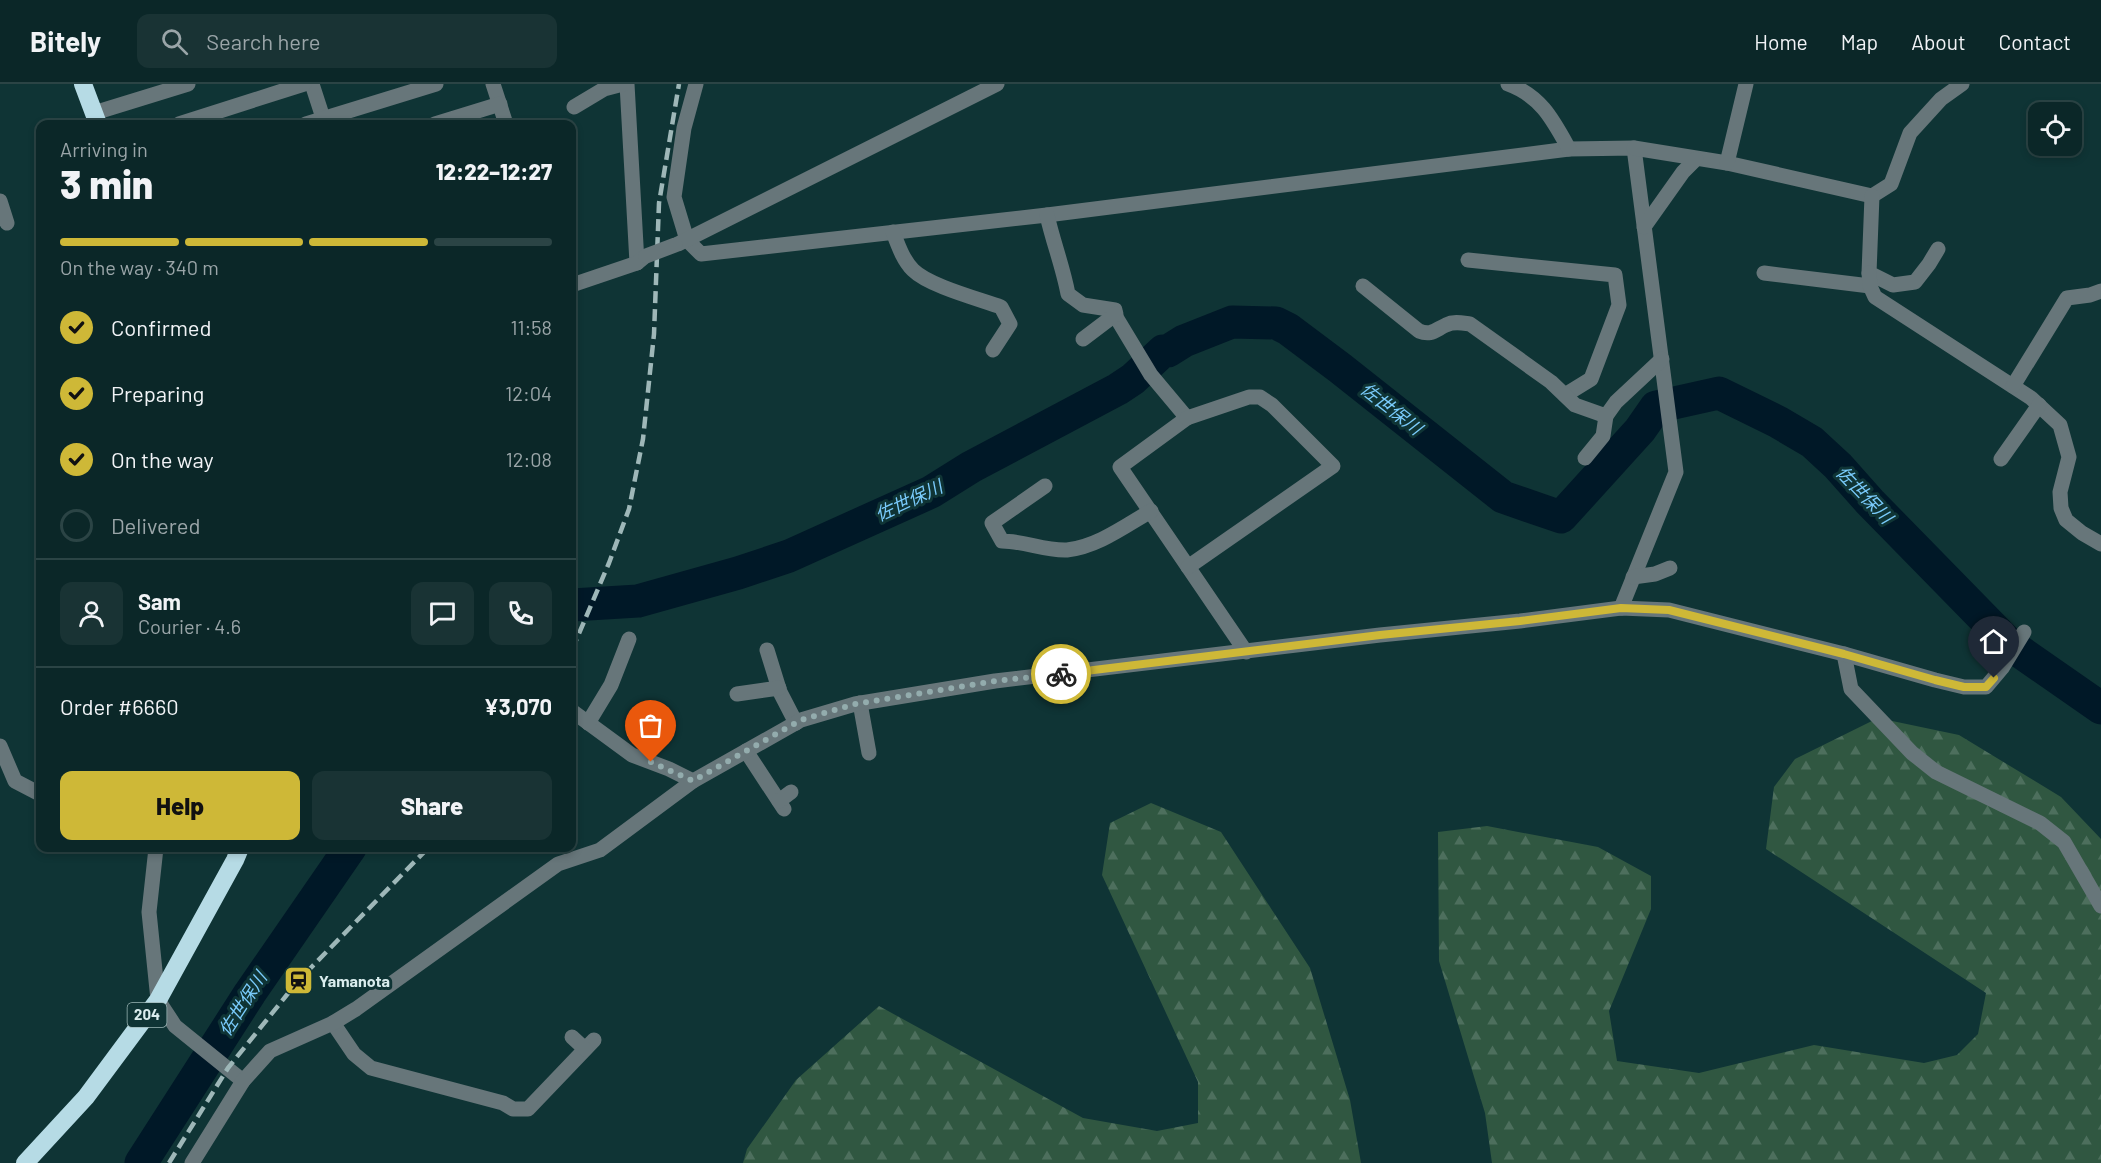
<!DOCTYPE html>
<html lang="en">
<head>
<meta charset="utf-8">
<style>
  :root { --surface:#0b2728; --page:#193334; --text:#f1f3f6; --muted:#9aa5a8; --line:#2b4445; --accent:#ceb837 }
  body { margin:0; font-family:Barlow,"Noto Sans JP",sans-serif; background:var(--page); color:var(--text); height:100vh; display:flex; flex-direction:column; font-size:22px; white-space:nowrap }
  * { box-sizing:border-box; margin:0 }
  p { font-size:20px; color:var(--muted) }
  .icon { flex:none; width:33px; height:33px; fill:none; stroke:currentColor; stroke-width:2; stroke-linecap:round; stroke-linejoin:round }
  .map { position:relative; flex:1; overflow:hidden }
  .drawer { position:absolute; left:36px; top:36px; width:540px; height:732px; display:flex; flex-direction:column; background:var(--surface); border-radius:12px; box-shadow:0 3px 9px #0003,0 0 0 2px var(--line) }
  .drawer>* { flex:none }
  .controls { position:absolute; left:2028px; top:18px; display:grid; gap:12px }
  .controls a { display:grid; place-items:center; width:54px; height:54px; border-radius:12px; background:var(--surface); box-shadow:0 3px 9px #0003,0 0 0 2px var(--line); font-size:30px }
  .pin { position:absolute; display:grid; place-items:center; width:51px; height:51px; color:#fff; margin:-62px -26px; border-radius:50% 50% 50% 0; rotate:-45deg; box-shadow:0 0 6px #0007 }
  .pin .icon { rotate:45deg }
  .courier { position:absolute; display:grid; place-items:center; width:60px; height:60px; margin:-30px; border:4px solid #ceb837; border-radius:50%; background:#fff; color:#222; box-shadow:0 2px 8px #0007 }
  .summary em { font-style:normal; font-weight:800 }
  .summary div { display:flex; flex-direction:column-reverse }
  .summary { display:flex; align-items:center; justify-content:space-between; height:102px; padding:0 24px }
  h1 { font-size:39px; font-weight:800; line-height:45px }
  .bar { display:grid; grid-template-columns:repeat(4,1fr); gap:9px 6px; align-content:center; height:72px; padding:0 24px }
  .bar i { height:8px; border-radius:4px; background:var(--line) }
  .bar .active { background:var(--accent) }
  .bar p { grid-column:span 4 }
  .line { display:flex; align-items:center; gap:15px; padding:0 24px; border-top:2px solid var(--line) }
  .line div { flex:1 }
  .round { display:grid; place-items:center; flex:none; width:63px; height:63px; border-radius:12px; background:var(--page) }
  ol { padding:0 24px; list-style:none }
  li { display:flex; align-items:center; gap:18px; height:66px }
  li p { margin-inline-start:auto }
  li .icon { padding:6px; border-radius:50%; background:var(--accent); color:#111; stroke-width:4 }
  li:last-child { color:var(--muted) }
  li i { width:33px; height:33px; border:3px solid var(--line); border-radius:50% }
  .cta { display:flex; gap:12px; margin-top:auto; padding:12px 24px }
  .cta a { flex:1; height:69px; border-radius:12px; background:var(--accent); color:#111; font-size:24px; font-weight:800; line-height:69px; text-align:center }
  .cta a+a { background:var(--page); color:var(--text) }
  header { display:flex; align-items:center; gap:36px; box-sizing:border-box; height:84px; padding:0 30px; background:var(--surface); border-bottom:2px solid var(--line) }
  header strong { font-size:28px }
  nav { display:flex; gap:33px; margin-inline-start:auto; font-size:21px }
  .search { width:420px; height:54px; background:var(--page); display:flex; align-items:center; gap:15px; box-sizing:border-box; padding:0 21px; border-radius:12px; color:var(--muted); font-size:22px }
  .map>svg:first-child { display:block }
  .forest { fill:url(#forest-firs) }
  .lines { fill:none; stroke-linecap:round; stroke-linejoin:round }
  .river { stroke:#001827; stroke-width:33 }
  .minor { stroke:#67767a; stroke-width:15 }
  .highway { stroke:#b6dbe5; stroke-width:18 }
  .rail { stroke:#9eb7b8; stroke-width:4.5; stroke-dasharray:12 6; stroke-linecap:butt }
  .minor-bridge { stroke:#67767a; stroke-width:15 }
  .done { stroke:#93acad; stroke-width:6; stroke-dasharray:0 10.8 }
  .route { stroke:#ceb837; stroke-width:8 }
  .labels { text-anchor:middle; stroke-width:6; stroke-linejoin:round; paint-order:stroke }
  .shield { fill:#0f3435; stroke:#9db6b6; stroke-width:1.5 }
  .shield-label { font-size:15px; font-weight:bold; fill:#daedee }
  .poi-label { font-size:16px; font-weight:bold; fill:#daedee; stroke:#0f3435; text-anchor:start }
  .water-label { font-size:18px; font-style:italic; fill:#7acbfc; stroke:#0f3435 }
</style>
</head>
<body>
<header>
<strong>Bitely</strong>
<div class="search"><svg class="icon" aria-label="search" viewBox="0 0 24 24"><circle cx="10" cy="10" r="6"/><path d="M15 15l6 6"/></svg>Search here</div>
<nav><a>Home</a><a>Map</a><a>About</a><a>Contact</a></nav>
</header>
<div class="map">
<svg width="2101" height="1079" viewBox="0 0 2101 1079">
  <defs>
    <pattern id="forest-firs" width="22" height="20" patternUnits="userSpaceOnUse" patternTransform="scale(1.5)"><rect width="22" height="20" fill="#305741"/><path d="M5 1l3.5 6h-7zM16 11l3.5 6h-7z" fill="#4d6f5d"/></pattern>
  </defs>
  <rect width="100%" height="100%" fill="#0f3435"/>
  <g class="forest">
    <polygon points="1878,634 1959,651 2061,713 2101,755 2101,1079 1492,1079 1485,1029 1439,877 1438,748 1487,742 1598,763 1651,792 1651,825 1609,927 1617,977 1699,989 1814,961 1924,979 1957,971 1978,950 1986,909 1766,765 1774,703 1795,675"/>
    <polygon points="1151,719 1221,748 1310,884 1350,1016 1361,1079 743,1079 747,1065 796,996 879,922 1083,1034 1157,1047 1198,1039 1198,998 1102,791 1110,739"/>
  </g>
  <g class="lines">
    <g class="river">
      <polyline points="572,521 638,517 738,489 789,472 931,408 971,383 1118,305 1133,295 1163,267 1168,267 1184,257 1232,238 1276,239 1288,245 1340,284 1503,413 1561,433 1640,346 1656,323 1719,309 1778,338 1812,358 1838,382 1870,418 2009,560 2101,624"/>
      <polyline points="141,1079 250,909 350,764"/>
    </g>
    <g class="minor">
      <polyline points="312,0 325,40"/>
      <polyline points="493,0 506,40"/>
      <polyline points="627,0 637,179"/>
      <polyline points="696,0 684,44 674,113 687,156 701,170 1047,131 1569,65 1634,64 1676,388 1621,524"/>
      <path d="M 1508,0 C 1541,12 1553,36 1569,65"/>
      <polyline points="574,23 604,5 623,0"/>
      <polyline points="94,29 188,0"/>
      <polyline points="179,40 304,0"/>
      <polyline points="306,40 436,0"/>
      <polyline points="435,40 500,20"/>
      <polyline points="1634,64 1727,79 1872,112 1891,100 1910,49 1941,15 1962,0"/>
      <polyline points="1727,79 1746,0"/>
      <polyline points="1872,112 1869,189 1893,201 1915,198 1929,180 1938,165"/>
      <polyline points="0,117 7,139"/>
      <path d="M 1047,131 C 1053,158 1063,183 1068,210 L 1083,221 L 1115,226 L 1116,233 L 1151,291 L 1187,334 L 1120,383 L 1246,568"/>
      <polyline points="1644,143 1683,88 1696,75"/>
      <path d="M 893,148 C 898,161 903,176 913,186 C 929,202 979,215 1001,223 L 1010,240 L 993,266"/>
      <polyline points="678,160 997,0"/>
      <polyline points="1468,176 1615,191 1619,221 1591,295 1565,311"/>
      <polyline points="1764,189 1870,202"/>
      <polyline points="1869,189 1870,202 1875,213 2031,314 2060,341 2069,373 2060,408 2061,424 2066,436 2082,449 2101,460"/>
      <polyline points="572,201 637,179 643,174"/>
      <path d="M 1363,202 L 1419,247 C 1431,252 1435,246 1446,241 C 1454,237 1462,239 1470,240 L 1551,298 L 1575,321 L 1606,332 L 1616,318 L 1662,275"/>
      <polyline points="1083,255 1116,230"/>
      <polyline points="2013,302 2067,214 2090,211 2101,207"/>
      <polyline points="1187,334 1249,313 1260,313 1272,321 1333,382 1188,483"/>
      <polyline points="1585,374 1603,352 1606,332"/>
      <polyline points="2001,375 2039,321"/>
      <path d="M 1045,402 L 992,439 L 1002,457 C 1024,457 1045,467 1067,466 C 1097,463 1125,442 1151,427"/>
      <polyline points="1633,493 1655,490 1670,484"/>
      <polyline points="767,566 780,608 796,639"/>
      <polyline points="1844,570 1851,605 1912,669 1936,688 2040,739 2064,758 2101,822"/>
      <polyline points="737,610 779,604"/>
      <polyline points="860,619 869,669"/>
      <polyline points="572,627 632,671 669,685 693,697"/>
      <polyline points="588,639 611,601 629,555"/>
      <polyline points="0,662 15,697 40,710"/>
      <polyline points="746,667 784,725"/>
      <polyline points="779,717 791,708"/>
      <polyline points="156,764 149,828 158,916 175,942 243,997"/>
      <polyline points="333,939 354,970 371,984 503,1019 513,1025 528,1025 594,956"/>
      <polyline points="572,953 585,965"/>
      <polyline points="192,1079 243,997 270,967 333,939 356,925 558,780 600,766 693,697 801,636 855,620 995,597 1380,551 1520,537 1621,524 1669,526 1844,570 1935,596 1964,603 1986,603 2002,584 2024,548"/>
    </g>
    <g class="highway">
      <polyline points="83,0 98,40"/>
      <polyline points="25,1079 86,1013 158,916 235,776 240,764"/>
    </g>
    <g class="rail">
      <polyline points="572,566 609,479 629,425 643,355 654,250 659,119 679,0"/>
      <polyline points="169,1079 228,984 298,897 428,764"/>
    </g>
    <polyline class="minor-bridge" points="646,172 675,161"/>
  </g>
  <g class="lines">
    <polyline class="done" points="651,678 693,697 801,636 855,620 995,597 1061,590"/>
    <polyline class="route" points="1061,590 1380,551 1520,537 1621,524 1669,526 1844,570 1935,596 1964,603 1986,603 1994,594"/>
  </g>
  <defs>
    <symbol id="station-square" viewBox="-11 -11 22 22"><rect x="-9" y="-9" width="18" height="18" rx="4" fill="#ceb837" stroke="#0f3435"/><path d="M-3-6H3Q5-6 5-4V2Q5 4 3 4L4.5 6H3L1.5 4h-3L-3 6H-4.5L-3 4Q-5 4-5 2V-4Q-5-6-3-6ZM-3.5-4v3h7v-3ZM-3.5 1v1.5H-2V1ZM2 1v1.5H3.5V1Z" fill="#111"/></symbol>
  </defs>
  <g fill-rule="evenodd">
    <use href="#station-square" x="282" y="880" width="33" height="33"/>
  </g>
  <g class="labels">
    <rect class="shield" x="127.5" y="919" width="39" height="24" rx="4.5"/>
    <g class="shield-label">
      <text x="147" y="936">204</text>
    </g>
    <g class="poi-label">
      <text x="319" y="903">Yamanota</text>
    </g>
    <g class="water-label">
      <text transform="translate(1391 325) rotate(38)" y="6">佐世保川</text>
      <text transform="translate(1864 411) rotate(46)" y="6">佐世保川</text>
      <text transform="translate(909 417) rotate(-25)" y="6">佐世保川</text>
      <text transform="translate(243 920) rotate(-57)" y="6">佐世保川</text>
    </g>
  </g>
</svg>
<div class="controls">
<a><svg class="icon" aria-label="locate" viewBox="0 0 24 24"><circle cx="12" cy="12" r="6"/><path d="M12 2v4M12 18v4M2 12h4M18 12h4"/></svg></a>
</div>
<div class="pin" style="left:651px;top:678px;background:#ea580c"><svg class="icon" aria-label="bag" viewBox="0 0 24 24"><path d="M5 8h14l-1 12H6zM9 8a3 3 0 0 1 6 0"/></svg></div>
<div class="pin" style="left:1994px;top:594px;background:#1f2937"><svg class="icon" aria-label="home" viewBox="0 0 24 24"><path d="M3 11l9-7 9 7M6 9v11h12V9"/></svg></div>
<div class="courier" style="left:1061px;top:590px"><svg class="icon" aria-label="bike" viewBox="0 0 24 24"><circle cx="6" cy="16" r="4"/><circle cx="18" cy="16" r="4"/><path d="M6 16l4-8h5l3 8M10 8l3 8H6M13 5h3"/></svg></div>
<section class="drawer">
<div class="summary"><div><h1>3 min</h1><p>Arriving in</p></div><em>12:22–12:27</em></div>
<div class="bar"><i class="active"></i><i class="active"></i><i class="active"></i><i></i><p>On the way · 340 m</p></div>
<ol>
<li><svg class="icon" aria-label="check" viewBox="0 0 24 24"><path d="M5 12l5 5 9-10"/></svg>Confirmed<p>11:58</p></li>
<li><svg class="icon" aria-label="check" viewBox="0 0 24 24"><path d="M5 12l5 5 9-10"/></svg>Preparing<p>12:04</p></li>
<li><svg class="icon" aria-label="check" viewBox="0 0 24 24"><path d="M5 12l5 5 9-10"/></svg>On the way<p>12:08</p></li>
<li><i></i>Delivered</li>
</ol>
<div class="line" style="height:108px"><a class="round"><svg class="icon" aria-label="person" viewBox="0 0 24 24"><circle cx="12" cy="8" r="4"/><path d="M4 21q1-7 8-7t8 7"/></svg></a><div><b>Sam</b><p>Courier · 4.6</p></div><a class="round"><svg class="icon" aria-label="chat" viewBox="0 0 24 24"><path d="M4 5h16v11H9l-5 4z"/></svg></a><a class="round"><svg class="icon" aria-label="phone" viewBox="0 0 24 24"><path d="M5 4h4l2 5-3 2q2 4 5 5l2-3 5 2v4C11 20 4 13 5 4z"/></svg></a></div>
<div class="line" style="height:78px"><div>Order #6660</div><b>¥3,070</b></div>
<div class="cta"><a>Help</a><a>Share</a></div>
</section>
</div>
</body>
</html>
